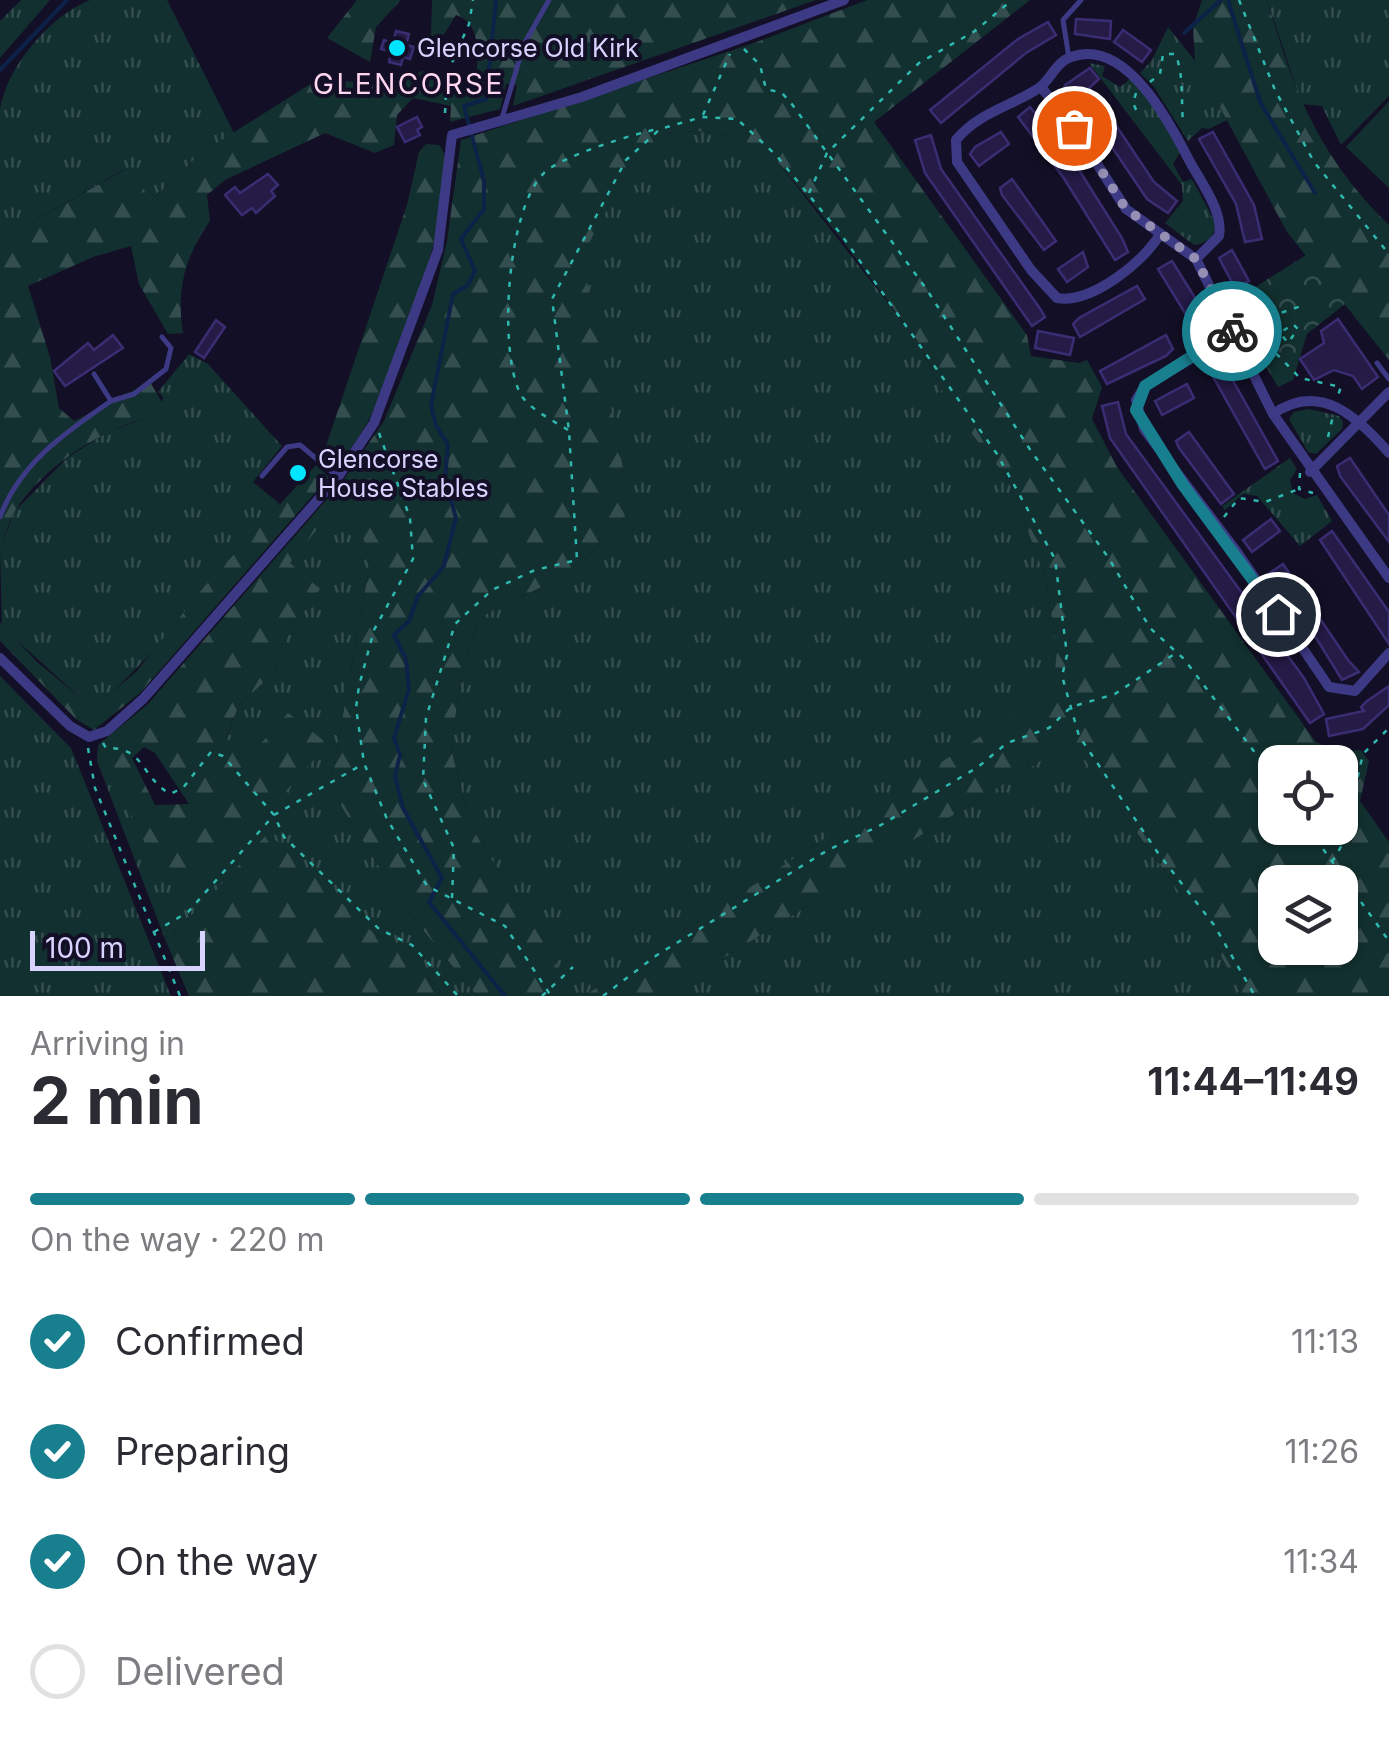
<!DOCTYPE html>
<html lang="en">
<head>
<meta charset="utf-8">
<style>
  :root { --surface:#fff; --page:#f7f7f7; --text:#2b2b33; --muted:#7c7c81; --line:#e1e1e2; --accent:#187f8f }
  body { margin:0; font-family:Inter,sans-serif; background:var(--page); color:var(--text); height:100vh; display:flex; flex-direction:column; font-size:38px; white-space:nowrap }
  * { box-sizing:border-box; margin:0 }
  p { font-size:32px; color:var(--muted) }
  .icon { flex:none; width:55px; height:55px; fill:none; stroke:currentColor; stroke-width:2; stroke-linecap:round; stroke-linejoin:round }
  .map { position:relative; height:996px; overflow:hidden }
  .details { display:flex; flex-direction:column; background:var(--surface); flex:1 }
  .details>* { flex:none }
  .tools { position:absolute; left:1258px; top:745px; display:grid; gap:20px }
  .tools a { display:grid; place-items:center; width:100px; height:100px; border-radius:20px; background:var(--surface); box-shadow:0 2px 8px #0004; font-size:50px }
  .scale { position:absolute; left:30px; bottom:25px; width:175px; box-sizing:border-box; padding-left:10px; border:5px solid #d9d4ff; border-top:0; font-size:28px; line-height:35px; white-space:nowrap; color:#d9d4ff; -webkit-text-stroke:8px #130f26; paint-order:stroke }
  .pin { position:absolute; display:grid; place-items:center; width:85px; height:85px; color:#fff; margin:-42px; border:5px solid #fff; border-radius:50%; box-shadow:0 2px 10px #0007 }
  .courier { position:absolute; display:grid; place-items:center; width:100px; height:100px; margin:-50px; border:8px solid #187f8f; border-radius:50%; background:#fff; color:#222; box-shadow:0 2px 12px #0007 }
  .summary em { font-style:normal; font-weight:700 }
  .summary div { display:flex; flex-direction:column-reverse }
  .summary { display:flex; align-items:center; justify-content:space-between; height:170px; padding:0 30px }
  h1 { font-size:65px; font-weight:700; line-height:75px }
  .bar { display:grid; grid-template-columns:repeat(4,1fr); gap:15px 10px; align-content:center; height:120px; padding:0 30px }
  .bar i { height:12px; border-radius:8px; background:var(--line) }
  .bar .active { background:var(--accent) }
  .bar p { grid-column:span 4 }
  ol { padding:0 30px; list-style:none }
  li { display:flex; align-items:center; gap:30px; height:110px }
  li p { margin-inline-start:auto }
  li .icon { padding:10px; border-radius:50%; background:var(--accent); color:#fff; stroke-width:4 }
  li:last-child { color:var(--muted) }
  li i { width:55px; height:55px; border:5px solid var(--line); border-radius:50% }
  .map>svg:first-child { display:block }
  .grass { fill:url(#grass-tufts) }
  .forest { fill:url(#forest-firs); fill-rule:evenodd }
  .park { fill:url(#park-crowns) }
  .pitch { fill:#12302f }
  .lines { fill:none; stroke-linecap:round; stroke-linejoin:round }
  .stream { stroke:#0c2248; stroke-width:4 }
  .building { fill:#241b47; stroke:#3b2d73; stroke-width:2.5 }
  .path { stroke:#2fb8b0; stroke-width:2.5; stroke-dasharray:5 8; stroke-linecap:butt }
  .lane { stroke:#3d3a85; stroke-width:5 }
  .street { stroke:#3d3a85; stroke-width:10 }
  .done { stroke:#948fb3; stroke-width:10; stroke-dasharray:0 18 }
  .route { stroke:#187f8f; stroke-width:12 }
  .poi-dot { fill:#00e5ff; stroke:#130f26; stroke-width:4 }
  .labels { text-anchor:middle; stroke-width:8; stroke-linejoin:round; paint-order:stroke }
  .poi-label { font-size:25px; fill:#d9d4ff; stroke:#130f26; text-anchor:start }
  .neighbourhood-label { font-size:28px; letter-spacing:2.5px; fill:#ffd6f0; stroke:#130f26 }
</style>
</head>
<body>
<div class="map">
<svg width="1389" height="996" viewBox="0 0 1389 996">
  <defs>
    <pattern id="grass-tufts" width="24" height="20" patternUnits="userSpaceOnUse" patternTransform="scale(2.5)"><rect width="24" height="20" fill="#12302f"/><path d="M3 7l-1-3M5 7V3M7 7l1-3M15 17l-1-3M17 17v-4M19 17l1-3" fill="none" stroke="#344d4e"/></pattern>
    <pattern id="forest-firs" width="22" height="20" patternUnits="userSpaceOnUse" patternTransform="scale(2.5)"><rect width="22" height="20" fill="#12302f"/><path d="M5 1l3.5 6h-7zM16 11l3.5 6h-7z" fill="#344d4e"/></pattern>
    <pattern id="park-crowns" width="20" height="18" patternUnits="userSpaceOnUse" patternTransform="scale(2.5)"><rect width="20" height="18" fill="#12302f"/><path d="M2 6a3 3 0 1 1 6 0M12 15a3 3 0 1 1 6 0" fill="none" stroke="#344d4e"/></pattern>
  </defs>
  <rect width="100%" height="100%" fill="#130f26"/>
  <g class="grass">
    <polygon points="21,0 50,0 0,58 0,21"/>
    <path d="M 90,0 L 167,0 L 234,133 L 201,153 L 149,203 L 125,169 L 0,240 C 0,201 0,146 0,109 C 8,65 49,17 90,0 Z"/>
    <polygon points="1267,0 1389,0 1389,96 1341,145 1322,106 1302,104"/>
    <polygon points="1168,27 1195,61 1227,120 1209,129 1202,128 1188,141 1154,87 1140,73 1152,60"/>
    <path d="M 1089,63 L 1105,66 L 1102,76 L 1120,87 L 1130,79 L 1144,89 L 1181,151 L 1173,164 L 1183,182 L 1192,179 L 1216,224 C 1216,236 1205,244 1194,245 L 1165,223 L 1183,201 L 1182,185 Z"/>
    <polygon points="697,131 733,136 773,156 917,340 951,408 1008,479 1045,576 1057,649 1053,690 584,996 577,996 470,825 451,748 461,677 477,625 487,613 573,572 631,510 581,256 633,161 666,134"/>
    <path d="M 189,354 L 208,364 L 282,446 L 253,482 L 280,504 C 218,572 163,650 93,709 L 2,627 L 0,549 L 14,512 L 67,458 L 106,433 L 143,419 L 158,430 L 163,397 L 158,392 Z"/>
    <polygon points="1309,409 1339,416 1343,422 1342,429 1316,454 1308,452 1289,419 1294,412"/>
    <polygon points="1290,458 1297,469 1290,480 1293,493 1305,499 1317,495 1332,521 1300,546 1257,496 1243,494 1225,510 1222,506"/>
    <polygon points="349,488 370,562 330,788 405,908 477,996 445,996 402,951 370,930 203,905 165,939 97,761 98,745 182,869 284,790 328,744 249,757 226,739 239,705 275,672 283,642 319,589 289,564"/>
    <polygon points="0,676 71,748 171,996 0,996"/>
    <polygon points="1072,741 1209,934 1243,996 663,996"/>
  </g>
  <g class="forest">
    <polygon points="357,0 401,0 376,27 370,62 327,38"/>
    <path d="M 432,0 L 816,0 L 513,106 L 517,85 L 506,84 L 500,109 L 450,122 L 451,106 L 413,98 L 397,115 L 394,145 L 375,153 L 325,133 L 225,180 L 207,195 L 210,221 C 185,256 176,290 183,333 L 168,334 L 139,284 L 131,246 L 93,257 L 28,286 L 50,357 L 59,408 L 74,421 L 150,382 L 170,416 L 158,431 L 143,419 C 95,433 42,469 15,511 C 8,522 5,537 0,549 L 0,240 L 126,169 L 140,179 L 149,203 L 201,153 L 320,78 L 394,87 L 422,71 L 435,71 L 461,89 L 476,86 C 476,62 485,25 456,15 L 443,36 L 431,36 Z"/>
    <path d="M 867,0 L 1030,0 L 874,122 L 1027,335 L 1031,356 L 1079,363 L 1087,360 L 1102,387 L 1092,419 L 1117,467 L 1316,742 L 1339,752 L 1361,750 L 1369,761 L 1360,801 L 1389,842 L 1389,996 L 1243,996 L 1209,934 L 1072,741 L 663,996 L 584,996 L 1053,689 L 1057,649 L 1045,576 L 1008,479 L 951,408 L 917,340 L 839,236 L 773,156 L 733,136 L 697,131 L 666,134 L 633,161 L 582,256 L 631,510 L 573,572 L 487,613 L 477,625 L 461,677 L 451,748 L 470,825 L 577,996 L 477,996 L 405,908 L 330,788 L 370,562 L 349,489 L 290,563 L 320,589 L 283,642 L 275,672 L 239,705 L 226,738 L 249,757 L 288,713 L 328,744 L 216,869 L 183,870 L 189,894 L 163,881 L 98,745 L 147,705 L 342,482 L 384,421 L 432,305 L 447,241 L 461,140 L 754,43 ZM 144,747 L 155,753 L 189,804 L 155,805 L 132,758 ZM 1275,762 L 1340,762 L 1340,828 L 1275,828 ZM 1275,882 L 1340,882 L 1340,948 L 1275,948 Z"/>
    <path d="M 1202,0 L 1267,0 C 1295,94 1318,155 1389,225 L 1389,360 L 1287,232 L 1195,61 L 1193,28 Z"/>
    <path d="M 426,144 L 439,145 C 470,177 391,373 372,414 C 363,432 350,449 339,466 L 324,452 L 407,205 L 419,152 Z"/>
    <polygon points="316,465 329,477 140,693 94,730 76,719 0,641 0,622 37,662 93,708 136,672 204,587"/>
    <polygon points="268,833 370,930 402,951 445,996 189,996 165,939 203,905"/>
  </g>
  <polygon class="park" points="1306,255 1345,304 1307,334 1293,380 1278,387 1238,318 1235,300"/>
  <polygon class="pitch" points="1389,101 1389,188 1346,147"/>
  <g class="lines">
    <g class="stream">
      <polyline points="496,0 486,99 464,106 484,181 484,209 461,239 475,271 468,285 453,294 431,405 436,426 448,444 445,479 456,518 444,566 418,596 409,621 394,635 406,659 409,689 394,738 400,755 395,776 403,808 442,878 429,902 505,996"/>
      <polyline points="1228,0 1260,102 1315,193"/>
      <polyline points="1184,33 1221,0"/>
      <polyline points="0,70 67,0"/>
    </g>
  </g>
  <g class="building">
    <polygon points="1076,19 1111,21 1110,39 1075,34"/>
    <polygon points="1048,22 1056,35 1026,53 941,123 930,110 1018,39"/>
    <polygon points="1123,30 1151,50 1142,62 1114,42"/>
    <polygon points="396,31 409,34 406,45 414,47 410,59 403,57 401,65 389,62 391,52 381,49 384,40 393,43"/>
    <polygon points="1090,68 1099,79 1072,104 1062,92 1065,85"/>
    <polygon points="1030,107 1074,162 1122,238 1128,252 1115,260 1063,177 1018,117"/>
    <polygon points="1107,112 1154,182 1177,201 1168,213 1147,199 1095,122"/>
    <polygon points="417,117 422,127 417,130 420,135 405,142 397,127"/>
    <polygon points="1001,132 1009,144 979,166 970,154 975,147"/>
    <polygon points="1213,132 1254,205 1262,239 1245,242 1236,204 1199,139"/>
    <polygon points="931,135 941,169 1041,310 1045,317 1032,326 925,173 915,140"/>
    <polygon points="268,174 278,185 271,191 275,196 256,213 252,208 242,215 225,195 235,187 240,193"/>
    <polygon points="1012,179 1056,241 1044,250 1002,195 1000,188"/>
    <polygon points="1232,250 1249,281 1235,288 1219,258"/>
    <polygon points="1083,252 1088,267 1067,282 1058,269"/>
    <polygon points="1172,261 1209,320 1212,328 1199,336 1158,269"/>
    <polygon points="1137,286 1145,299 1080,337 1073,324 1079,318"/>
    <polygon points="1338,319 1378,377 1362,389 1353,376 1334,370 1314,380 1300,359 1324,343 1321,331"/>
    <polygon points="216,320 225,327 204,358 195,352"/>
    <polygon points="1038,331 1074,338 1070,355 1035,348"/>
    <polygon points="113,335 123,348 65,386 54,371 88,343 94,350"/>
    <polygon points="1166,335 1173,349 1166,356 1107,384 1100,371"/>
    <polygon points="1221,359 1278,461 1265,469 1207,366"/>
    <polygon points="1187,384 1194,398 1162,415 1155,401"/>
    <polygon points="1118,402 1126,434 1304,678 1324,714 1310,723 1110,438 1102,406"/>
    <polygon points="1189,432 1234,494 1221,504 1179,448 1176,441"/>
    <polygon points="1350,458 1389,515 1389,542 1340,476 1337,466"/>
    <polygon points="1271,519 1280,531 1252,552 1243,540"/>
    <polygon points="1332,531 1389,612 1389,644 1320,540"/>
    <polygon points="1283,564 1348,660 1359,672 1342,680 1310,628 1268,574"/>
    <polygon points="1389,686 1389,705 1363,729 1329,736 1326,719 1364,711 1361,707 1367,701"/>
  </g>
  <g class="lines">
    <g class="path">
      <polyline points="1239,0 1275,90 1314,162 1389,254"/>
      <polyline points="744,49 760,65 766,89 782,93 791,103 927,290 1031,451 1108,557 1150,628 1184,659 1275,779"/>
      <path d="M 1150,82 L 1160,74 L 1163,54 L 1175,54 C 1184,72 1181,102 1183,122"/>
      <polyline points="1136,93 1133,103 1138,114"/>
      <polyline points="445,113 447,74 469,24 473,0"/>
      <polyline points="703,115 730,54"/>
      <polyline points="809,193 827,153 919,63 975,31 1012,0"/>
      <polyline points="1233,315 1245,313 1257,324 1258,335 1252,345"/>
      <polyline points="1267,316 1288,343 1298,329 1293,324 1280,333"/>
      <polyline points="1257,321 1304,305"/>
      <polyline points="1258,335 1300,378 1341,387 1337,398"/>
      <path d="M 568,430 C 554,421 527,408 520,393 C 498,348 507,207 545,172 C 563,156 635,133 659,129"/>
      <polyline points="379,433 410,518 413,559 374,630 359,686 356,708 364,763 387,819 427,886 505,926 551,996"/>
      <polyline points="1328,437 1333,416"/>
      <polyline points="1300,473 1299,489 1313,493"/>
      <polyline points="1224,517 1239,498 1265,502 1299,489"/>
      <path d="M 103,743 L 106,748 C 145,747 140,776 170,794 L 183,788 L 211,752 L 223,756 L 274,815 L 284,837 L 379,929 L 412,945 L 458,996"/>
      <polyline points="88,748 95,788 180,996"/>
      <polyline points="1308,828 1389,941"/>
      <polyline points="1332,862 1353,826 1354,793 1363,754 1389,728"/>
      <polyline points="452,898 454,848 423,780 426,718 455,624 492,590 535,570 577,560 569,431 552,299 626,160 660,129 702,117 737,119 776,155 840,233 997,454 1055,559 1067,655 1062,676 1079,736 1158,853 1214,925 1255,996"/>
      <polyline points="154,932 188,912 274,815 363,764"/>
      <polyline points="542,996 573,967"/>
      <polyline points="603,996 657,955 828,850 881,825 978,767 1007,743 1049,728 1071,707 1115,694 1176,653"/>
    </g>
    <g class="lane">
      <polyline points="1069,58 1063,20 1081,0"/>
      <polyline points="502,118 524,44 549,0"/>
      <polyline points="1377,363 1389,379"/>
      <polyline points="111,401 134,394 166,369 171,348 162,337"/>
      <polyline points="262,476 287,447 300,445 338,477"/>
      <path d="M 0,517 C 20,463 66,432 111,401 L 94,374"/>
    </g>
    <g class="street">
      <polyline points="1041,87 1074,128 1126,209 1196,259 1273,414 1389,578"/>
      <path d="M 1160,234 C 1144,262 1091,304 1057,298 L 1031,270 L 957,162 L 956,140 C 979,112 1010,107 1039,88 C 1051,79 1056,62 1071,57 C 1126,37 1170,123 1189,160 C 1200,181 1224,212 1219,236 L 1196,259"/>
      <polyline points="1233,334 1145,386 1136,400 1144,429 1237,552 1329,687 1355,691 1389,653"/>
      <path d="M 1273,414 C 1320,381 1358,417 1389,453"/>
      <polyline points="1310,472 1389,392"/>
      <polyline points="0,658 70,726 89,737 107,731 143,699 338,477 374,423 438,250 452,135 582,97 844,0"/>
    </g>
  </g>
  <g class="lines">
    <polyline class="done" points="1074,128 1126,209 1196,259 1232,331"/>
    <polyline class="route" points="1232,331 1145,386 1136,410 1183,485 1278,614"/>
  </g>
  <g class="poi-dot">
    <circle cx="397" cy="48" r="10"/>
    <circle cx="298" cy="473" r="10"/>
  </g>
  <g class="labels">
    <g class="poi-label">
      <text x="417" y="57">Glencorse Old Kirk</text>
      <text x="318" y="468">Glencorse<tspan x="318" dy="29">House Stables</tspan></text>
    </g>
    <g class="neighbourhood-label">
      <text x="409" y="94">GLENCORSE</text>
    </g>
  </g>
</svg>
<div class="tools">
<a><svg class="icon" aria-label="locate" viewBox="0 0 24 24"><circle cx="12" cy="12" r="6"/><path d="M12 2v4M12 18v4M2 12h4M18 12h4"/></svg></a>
<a><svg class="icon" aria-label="layers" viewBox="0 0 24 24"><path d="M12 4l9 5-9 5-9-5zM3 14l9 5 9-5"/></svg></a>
</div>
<div class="scale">100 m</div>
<div class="pin" style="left:1074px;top:128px;background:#ea580c"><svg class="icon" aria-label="bag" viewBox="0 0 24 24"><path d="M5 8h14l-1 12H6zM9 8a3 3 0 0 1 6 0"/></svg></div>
<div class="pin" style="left:1278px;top:614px;background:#1f2937"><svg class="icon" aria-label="home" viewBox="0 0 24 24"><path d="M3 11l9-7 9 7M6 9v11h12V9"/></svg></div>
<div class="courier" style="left:1232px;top:331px"><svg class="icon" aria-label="bike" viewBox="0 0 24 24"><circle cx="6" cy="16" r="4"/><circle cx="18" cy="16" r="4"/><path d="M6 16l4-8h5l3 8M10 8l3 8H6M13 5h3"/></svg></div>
</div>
<section class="details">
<div class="summary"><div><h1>2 min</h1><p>Arriving in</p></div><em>11:44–11:49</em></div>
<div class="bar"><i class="active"></i><i class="active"></i><i class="active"></i><i></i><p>On the way · 220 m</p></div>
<ol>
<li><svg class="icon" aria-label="check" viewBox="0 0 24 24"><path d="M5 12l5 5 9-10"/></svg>Confirmed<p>11:13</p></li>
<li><svg class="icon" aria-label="check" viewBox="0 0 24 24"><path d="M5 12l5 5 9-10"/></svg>Preparing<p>11:26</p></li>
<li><svg class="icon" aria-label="check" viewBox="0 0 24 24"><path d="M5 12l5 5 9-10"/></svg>On the way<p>11:34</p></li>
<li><i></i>Delivered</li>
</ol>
</section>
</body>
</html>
